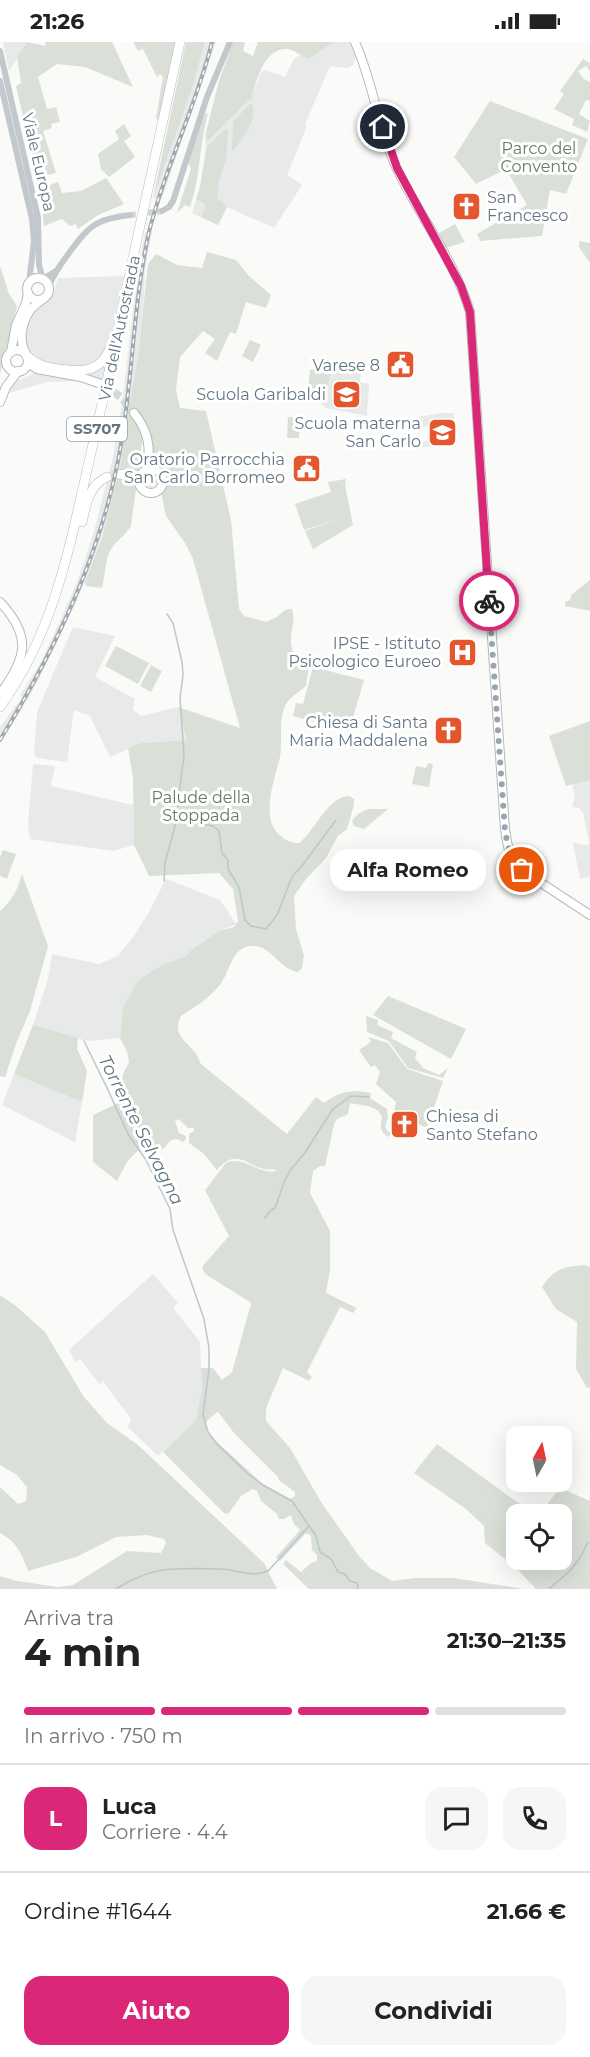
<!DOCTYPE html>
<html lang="it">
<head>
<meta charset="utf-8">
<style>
  :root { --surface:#fff; --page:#f6f6f6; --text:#222; --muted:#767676; --line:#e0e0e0; --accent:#db2777 }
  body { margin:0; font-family:Montserrat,sans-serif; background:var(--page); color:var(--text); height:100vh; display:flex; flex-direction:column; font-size:22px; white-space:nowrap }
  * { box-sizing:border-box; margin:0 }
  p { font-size:20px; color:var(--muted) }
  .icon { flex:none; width:33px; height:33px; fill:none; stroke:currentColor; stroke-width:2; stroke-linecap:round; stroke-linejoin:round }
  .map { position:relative; height:1547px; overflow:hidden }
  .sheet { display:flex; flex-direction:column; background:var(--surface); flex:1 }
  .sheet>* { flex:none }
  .needle { width:39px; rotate:9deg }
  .controls { position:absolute; left:506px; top:1384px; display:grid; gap:12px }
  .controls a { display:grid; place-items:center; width:66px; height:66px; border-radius:12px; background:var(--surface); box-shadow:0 6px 24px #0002; font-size:30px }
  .pin { position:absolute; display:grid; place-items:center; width:51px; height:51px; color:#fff; margin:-26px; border:3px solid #fff; border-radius:50%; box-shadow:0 2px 6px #0007 }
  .courier { position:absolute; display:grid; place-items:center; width:60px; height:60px; margin:-30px; border:4px solid #db2777; border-radius:50%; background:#fff; color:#222; box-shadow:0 2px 8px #0007 }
  .bubble { position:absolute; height:42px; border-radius:18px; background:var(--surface); box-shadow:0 6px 24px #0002; font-size:20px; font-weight:700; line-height:42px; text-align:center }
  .head em { font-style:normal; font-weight:700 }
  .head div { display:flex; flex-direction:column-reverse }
  .head { display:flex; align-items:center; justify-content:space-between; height:102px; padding:0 24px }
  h1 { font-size:39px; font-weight:700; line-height:45px }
  .bar { display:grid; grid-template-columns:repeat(4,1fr); gap:9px 6px; align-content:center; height:72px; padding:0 24px }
  .bar i { height:8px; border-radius:4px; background:var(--line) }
  .bar .current { background:var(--accent) }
  .bar p { grid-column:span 4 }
  .line { display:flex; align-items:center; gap:15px; padding:0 24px; border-top:2px solid var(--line) }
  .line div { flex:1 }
  .round { display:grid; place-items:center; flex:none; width:63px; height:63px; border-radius:18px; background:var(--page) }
  .button { display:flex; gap:12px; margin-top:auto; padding:12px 24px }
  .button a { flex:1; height:69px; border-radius:18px; background:var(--accent); color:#fff; font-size:24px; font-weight:700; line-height:69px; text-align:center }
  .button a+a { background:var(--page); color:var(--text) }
  .status { display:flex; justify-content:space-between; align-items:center; height:42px; padding:0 30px; background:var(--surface); direction:ltr }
  .status svg { height:16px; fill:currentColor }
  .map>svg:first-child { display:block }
  .built { fill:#e8e9e9 }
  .green { fill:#dadfd7; fill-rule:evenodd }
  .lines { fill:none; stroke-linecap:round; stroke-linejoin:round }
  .stream { stroke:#bbc7cb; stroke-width:1.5 }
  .minor-tunnel { stroke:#d5d9db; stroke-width:6; stroke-dasharray:6 3; stroke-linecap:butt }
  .major-tunnel { stroke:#d5d9db; stroke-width:8; stroke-dasharray:8 4; stroke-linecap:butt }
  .major-casing { stroke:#b5babe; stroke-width:10 }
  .highway-casing { stroke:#b4b9bd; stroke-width:10 }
  .minor { stroke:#c3c8cc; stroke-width:6 }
  .major { stroke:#fff; stroke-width:8 }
  .highway { stroke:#fff; stroke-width:9 }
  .rail-casing { stroke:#a2aab0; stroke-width:4 }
  .rail { stroke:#fff; stroke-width:1.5; stroke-dasharray:4.5; stroke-linecap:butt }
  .highway-bridge-casing { stroke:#b4b9bd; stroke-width:10; stroke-linecap:butt }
  .highway-bridge { stroke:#fff; stroke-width:9 }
  .done { stroke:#99a4ac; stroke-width:6; stroke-dasharray:0 10.8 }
  .route { stroke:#db2777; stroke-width:8 }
  .labels { text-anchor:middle; stroke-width:6; stroke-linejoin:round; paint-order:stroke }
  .shield { fill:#fff; stroke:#939fa8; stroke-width:1.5 }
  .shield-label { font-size:15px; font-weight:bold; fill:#657683 }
  .park-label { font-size:16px; fill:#687a64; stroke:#fff }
  .street-label { font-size:16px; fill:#657683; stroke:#fff }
  .poi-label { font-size:16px; fill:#657683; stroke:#fff; text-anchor:end }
  .water-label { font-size:18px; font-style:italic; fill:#60757c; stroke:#fff }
</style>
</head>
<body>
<div class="status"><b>21:26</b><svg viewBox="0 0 49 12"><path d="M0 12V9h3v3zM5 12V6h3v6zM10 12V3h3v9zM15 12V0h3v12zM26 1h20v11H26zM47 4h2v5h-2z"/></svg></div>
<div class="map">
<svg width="590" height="1547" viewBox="0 0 590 1547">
  <rect width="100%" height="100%" fill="#fafaf8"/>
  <g class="built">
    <polygon points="3,0 27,0 9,29"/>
    <polygon points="205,0 216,0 161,158 153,156 192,47"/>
    <polygon points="319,0 350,0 357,13 353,23 348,26 330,24 305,82 307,84 287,133 302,143 274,186 227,165 218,183 192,171 200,145 206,105 205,93 217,46 252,54 261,30 265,28 285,35 294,17"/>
    <polygon points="145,190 152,190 145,226 144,256 138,315 125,386 121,421 108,476 85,540 46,623 27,659 20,654 41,620 60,579 77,540 93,493 113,415 123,355 138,225"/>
    <polygon points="124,234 104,338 47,340 6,352 13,340 40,329 23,302 29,274 45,258 52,255 58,236"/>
    <polygon points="362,323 360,340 369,342 367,374 326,366 323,363 332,325"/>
    <polygon points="440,371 454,371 454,403 422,405 422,399 429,399 430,395 429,384 420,385 419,375"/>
    <polygon points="73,585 115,594 95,635 135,657 133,668 141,674 178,665 187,698 141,701 110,715 90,674 74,668 67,720 37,716 34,711 37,670"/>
    <polygon points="17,662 24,665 0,700 0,685"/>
    <polygon points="33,722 55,724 51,744 133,763 134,803 113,809 30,797 28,781"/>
    <polygon points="588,737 590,738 590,835 580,837 573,801 587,803 589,801 583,771 579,766 572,765 575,754 572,743"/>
    <polygon points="166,837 220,858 236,882 219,889 191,908 186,914 162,923 138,938 123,965 120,996 87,999 33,983 48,937 52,912 99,922 118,914 134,894 149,870"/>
    <polygon points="14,1032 82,1060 75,1100 2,1063"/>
    <polygon points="153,1232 178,1261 173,1266 200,1300 202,1347 196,1378 158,1414 128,1385 131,1377 103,1339 100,1343 80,1317 76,1320 69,1308"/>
  </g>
  <g class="green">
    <polygon points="27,0 45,4 46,0 112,0 133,45 85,25 57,22 38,35 47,67 56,65 60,80 51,82 52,86 43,89 56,131 37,135 16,44 21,41 17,15"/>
    <polygon points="133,0 176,0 159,80 156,76 163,35 160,32 157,35 143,7 138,9"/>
    <polygon points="186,0 205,0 192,47 153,156"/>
    <path d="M 233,0 L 245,0 L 243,9 L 253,14 L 258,0 L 333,0 L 309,17 C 302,14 294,8 287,7 C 263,6 256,41 251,58 L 248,58 L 208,99 L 206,92 L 219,39 Z"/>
    <polygon points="583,17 590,21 590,29 586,24 578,29 584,37 590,40 590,59 586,58 579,72 590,79 587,90 572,83 574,77 554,67 564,52 560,49"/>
    <polygon points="490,59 588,97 566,152 550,148 542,194 480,199 477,192 527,163 506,127 476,142 454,115"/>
    <path d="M 250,62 L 252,62 C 258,80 242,96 232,110 L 233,80 Z"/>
    <path d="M 208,71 C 199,102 201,134 190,165 L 185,163 L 177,171 L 191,127 L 188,119 L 205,72 Z"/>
    <polygon points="124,82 131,94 124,99 135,115 109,135 101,127 98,112 119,97 115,89"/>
    <polygon points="225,87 228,89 226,117 219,138 217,156 227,165 218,183 201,175 206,163 196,157 200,145 207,105"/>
    <polygon points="106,136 124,162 98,173 78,187 76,182 70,184 62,177 44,184 40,146 58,140 62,151 81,149"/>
    <polygon points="455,182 465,200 445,206 439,191"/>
    <polygon points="579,199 590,201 590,221 579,205"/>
    <path d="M 207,210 L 236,218 L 249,234 L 271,253 L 266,266 L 246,260 L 236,292 L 230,290 L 217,319 L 205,311 L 215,297 L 203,289 L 180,315 L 176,348 L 180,366 L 206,369 L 231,478 L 239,567 L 244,574 L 266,580 C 268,579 270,578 273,577 C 281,574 282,566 292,567 C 296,581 290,588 291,601 C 291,610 301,621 309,623 L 306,644 C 300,649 292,654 288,659 C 277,674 283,698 280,715 C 275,738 258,777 282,795 C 287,799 292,801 299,801 C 316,788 327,755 349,754 L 354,757 L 354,763 L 347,787 L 338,794 L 326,816 L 306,837 L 294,854 L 296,887 L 304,914 L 302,926 L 298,930 C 281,928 272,905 254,904 C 231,902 230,932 219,944 C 210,955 194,966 182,973 C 171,990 184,998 194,1009 C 197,1012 199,1018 201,1022 L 287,1092 L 316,1055 L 324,1061 C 339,1049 352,1047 371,1051 L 370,1056 L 387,1067 L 388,1076 L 385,1084 L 387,1089 L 391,1091 L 389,1095 C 373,1086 387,1079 379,1070 C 373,1063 359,1063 350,1061 L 348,1072 L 337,1077 L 334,1082 L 325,1124 L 320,1124 L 313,1129 L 310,1151 L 330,1189 L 330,1228 L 326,1251 L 357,1266 L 353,1271 L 340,1265 L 307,1330 L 312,1335 L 309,1339 L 283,1326 L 266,1366 L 266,1379 L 290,1406 L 321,1460 L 359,1514 L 370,1526 L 392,1539 L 415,1536 L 453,1536 L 524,1547 L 309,1547 L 283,1522 L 286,1518 L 301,1530 L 311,1521 L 317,1519 L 317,1513 L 312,1508 L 311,1494 L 309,1492 L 305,1492 L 280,1519 L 276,1515 L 300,1488 L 294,1482 L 291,1473 L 284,1477 L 279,1477 L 277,1472 L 261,1459 L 257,1449 L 253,1447 L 241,1454 L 229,1471 L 225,1472 L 163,1410 L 196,1378 L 202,1347 L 201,1326 L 213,1326 L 222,1338 L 232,1330 L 251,1262 L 250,1260 L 205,1232 L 202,1225 L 229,1194 L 205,1148 L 226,1121 C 244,1113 258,1133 276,1129 L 275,1127 C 250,1132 240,1101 217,1128 L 204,1112 L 189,1101 L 189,1092 L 194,1089 L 194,1086 L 188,1086 L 179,1077 L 175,1079 L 179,1091 L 186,1094 L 186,1097 L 183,1100 L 177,1097 L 171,1098 L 162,1108 L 142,1104 L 127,1120 L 117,1139 L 93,1120 L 93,1073 L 118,1061 L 123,1032 L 129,1020 L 127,1010 L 120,996 L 123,965 L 138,938 L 162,923 L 186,914 L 191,908 L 219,889 L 234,885 L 238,879 L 233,847 L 219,831 L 149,834 L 134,803 L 133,736 L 128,706 L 141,701 L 187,698 L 178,665 L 240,686 L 193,517 L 185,501 L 166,474 L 159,441 L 151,446 L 145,441 L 147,433 L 157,433 L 152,408 L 143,394 L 131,484 C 126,492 120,496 114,503 C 104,515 106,532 102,546 L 86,544 L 85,540 L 103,492 L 121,421 L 125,386 L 138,315 L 148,222 L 156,212 L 177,223 L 202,226 ZM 217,1370 L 219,1371 L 234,1391 L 278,1435 L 279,1438 L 295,1450 L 295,1454 L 290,1457 L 263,1442 L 207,1391 L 206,1380 Z"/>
    <polygon points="0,224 9,252 17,264 0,332"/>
    <polygon points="250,298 261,303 253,320 242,314"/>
    <polygon points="332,325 323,363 308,348 310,328"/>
    <polygon points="288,375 300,376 299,396 287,396"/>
    <polygon points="346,437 345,443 353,483 313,507 305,489 340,476 304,488 295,462 331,450 328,440"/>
    <polygon points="590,538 590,569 565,564 565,560 570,558 572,552"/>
    <polygon points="116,604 149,621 138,642 105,624"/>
    <polygon points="151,623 162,629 151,650 140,644"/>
    <polygon points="313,625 364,638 349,689 293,674 296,661 303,662"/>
    <polygon points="590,679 590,738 566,744 549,694"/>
    <polygon points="428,721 433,722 429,745 412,742 416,724 426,726"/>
    <path d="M 370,767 L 388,767 L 364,787 L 354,784 L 352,779 C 356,773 362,768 370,767 Z"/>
    <polygon points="3,808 16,812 7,837 0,834 0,815"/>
    <path d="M 22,832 L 48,904 L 30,969 L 17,999 L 5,1035 L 0,1034 L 0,869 C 12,859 18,847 22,832 Z"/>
    <polygon points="388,954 466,987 451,1017 373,973"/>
    <polygon points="366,974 378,978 377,983 393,990 391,996 417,1010 415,1016 423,1026 439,1033 448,1026 443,1036 408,1026 389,999 367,990"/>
    <polygon points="33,983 78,996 77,1007 87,1029 82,1060 14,1032"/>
    <polygon points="368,995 388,1001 407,1027 443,1039 427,1086 409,1078 393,1076 396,1060 376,1042 380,1030 375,1023 371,1025 359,1008 371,1000"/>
    <path d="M 584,1223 L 590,1225 L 590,1345 L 587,1346 L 576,1327 L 577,1280 L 556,1267 L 542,1245 C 554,1227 562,1225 584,1223 Z"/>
    <path d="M 0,1253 L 16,1264 L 45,1290 L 84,1355 L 107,1381 L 138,1403 L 264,1521 L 277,1547 L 0,1547 L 0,1534 L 17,1539 L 58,1545 L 73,1543 L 127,1509 L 161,1511 L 166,1501 L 164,1497 L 147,1493 L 116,1495 L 76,1515 L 28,1529 C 22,1512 17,1500 0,1491 L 0,1445 L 18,1462 L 26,1459 L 27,1445 L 17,1433 L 0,1423 Z"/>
    <polygon points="437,1402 535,1473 516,1473 516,1518 561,1518 561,1473 538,1473 560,1446 590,1459 590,1547 536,1547 516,1526 485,1501 484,1484 466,1467 414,1431"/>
  </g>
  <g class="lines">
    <g class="stream">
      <polyline points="176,777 213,784 219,789 222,811 228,818 228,827 239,845 245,878 251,884 266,887 277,873 292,835 305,820 336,778"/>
      <polyline points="164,839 165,821 175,784 184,713 180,656 183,633 182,620 173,581 167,572"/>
      <polyline points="84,999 108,1048 128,1092 146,1118 170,1167 173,1188 204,1277 209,1306 209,1327 203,1373 208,1390 217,1402 246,1430 261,1442 292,1459 316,1494 320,1510 331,1517 338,1530 345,1532 350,1539 357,1541 358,1544 357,1547"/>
      <polyline points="265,1176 271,1168 275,1166 285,1138 291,1127 304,1112 333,1067 351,1054 369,1055"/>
      <path d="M 116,1547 C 153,1523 177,1526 219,1527 C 237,1527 254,1537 269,1528 L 308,1485"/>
      <polyline points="549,1547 571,1528 581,1514 588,1500"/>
    </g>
    <polyline class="minor-tunnel" points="130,173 162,169"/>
    <polyline class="major-tunnel" points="104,343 122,356 134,371"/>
    <defs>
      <g id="major">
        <path d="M 355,0 C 373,40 378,86 397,127 C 420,175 455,219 470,270 L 505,787 C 507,802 509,815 520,827 L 590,873"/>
        <circle cx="38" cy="247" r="11"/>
        <circle cx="17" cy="319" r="11"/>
        <polyline points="11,310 16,283 26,261 28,251"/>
        <path d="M 26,312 C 16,294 24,268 42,258"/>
        <polyline points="28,321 37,327 81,335 104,343"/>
        <polyline points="0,360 6,345 18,329"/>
        <path d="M 134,371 C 148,388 152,407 146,428"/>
        <circle cx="151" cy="439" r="12"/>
        <path d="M 0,560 C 32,594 27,616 0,652"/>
      </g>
      <g id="highway">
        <polyline points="145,161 180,0"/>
        <path d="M 27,314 C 36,323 46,325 58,327 C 81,330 101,331 110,306"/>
        <polyline points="117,432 127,433 139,439"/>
        <path d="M 82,480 C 86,462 89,443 107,435"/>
        <path d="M 0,665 C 52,593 68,513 87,428 C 106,348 122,268 139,188"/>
      </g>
    </defs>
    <use href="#major" class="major-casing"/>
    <use href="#highway" class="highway-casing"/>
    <g class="minor">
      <polyline points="0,9 38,176 39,223 43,237 56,229"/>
      <polyline points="0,39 32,177 34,199 29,241"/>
      <polyline points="162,169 169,165 173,159 207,55 230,0"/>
      <path d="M 49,244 C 54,231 61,222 69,211 C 89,184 95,177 130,173"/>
    </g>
    <use href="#major" class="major"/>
    <use href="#highway" class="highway"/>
    <defs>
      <path id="rail" d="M 0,698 C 58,603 104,507 122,397 C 133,328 134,257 149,190 C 165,125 196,65 212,0"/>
    </defs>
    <use href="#rail" class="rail-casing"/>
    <use href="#rail" class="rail"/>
    <defs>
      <polyline id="highway-bridge" points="139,188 145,161"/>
    </defs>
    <use href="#highway-bridge" class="highway-bridge-casing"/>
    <use href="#highway-bridge" class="highway-bridge"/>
  </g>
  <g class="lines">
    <path class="done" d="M 489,559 L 505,789 C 508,804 510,817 522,828"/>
    <polyline class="route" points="383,85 397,126 461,244 470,270 489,559"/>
  </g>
  <defs>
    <symbol id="church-square" viewBox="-11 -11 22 22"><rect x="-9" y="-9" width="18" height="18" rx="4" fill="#e4572e" stroke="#fff"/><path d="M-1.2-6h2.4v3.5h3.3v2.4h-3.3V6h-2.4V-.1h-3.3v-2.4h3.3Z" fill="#fff"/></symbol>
    <symbol id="civic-square" viewBox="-11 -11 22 22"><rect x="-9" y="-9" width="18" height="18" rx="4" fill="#e4572e" stroke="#fff"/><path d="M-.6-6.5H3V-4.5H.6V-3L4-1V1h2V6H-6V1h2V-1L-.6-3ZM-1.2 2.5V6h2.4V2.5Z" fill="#fff"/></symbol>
    <symbol id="school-square" viewBox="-11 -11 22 22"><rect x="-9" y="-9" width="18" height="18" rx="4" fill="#e4572e" stroke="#fff"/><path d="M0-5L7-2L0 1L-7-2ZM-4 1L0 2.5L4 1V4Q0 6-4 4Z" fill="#fff"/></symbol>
    <symbol id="hospital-square" viewBox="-11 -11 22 22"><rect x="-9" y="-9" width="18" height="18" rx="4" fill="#e4572e" stroke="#fff"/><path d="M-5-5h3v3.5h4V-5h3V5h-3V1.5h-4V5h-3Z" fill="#fff"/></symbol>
  </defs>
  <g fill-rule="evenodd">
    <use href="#church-square" x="450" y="148" width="33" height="33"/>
    <use href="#civic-square" x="384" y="306" width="33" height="33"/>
    <use href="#school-square" x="330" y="336" width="33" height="33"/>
    <use href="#school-square" x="426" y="374" width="33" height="33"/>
    <use href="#civic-square" x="290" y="410" width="33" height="33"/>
    <use href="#hospital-square" x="446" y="594" width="33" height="33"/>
    <use href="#church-square" x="432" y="672" width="33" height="33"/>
    <use href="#church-square" x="388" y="1066" width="33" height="33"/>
  </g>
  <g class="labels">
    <rect class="shield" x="67" y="375" width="60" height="24" rx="4.5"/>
    <g class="shield-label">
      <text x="97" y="392">SS707</text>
    </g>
    <g class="park-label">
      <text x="539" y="112">Parco del<tspan x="539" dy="18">Convento</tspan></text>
      <text x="201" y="761">Palude della<tspan x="201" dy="18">Stoppada</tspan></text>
    </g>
    <g class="street-label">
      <text transform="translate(39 120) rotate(77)" y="6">Viale Europa</text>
      <text transform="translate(119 286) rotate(-78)" y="6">Via dell'Autostrada</text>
    </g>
    <g class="poi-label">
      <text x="487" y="161" text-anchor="start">San<tspan x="487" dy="18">Francesco</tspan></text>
      <text x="380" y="329">Varese 8</text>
      <text x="326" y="358">Scuola Garibaldi</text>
      <text x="421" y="387">Scuola materna<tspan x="421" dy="18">San Carlo</tspan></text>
      <text x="285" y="423">Oratorio Parrocchia<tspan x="285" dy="18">San Carlo Borromeo</tspan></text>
      <text x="441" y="607">IPSE - Istituto<tspan x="441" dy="18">Psicologico Euroeo</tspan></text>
      <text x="428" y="686">Chiesa di Santa<tspan x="428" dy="18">Maria Maddalena</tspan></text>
      <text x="426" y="1080" text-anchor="start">Chiesa di<tspan x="426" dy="18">Santo Stefano</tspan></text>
    </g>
    <g class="water-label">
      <text transform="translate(141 1088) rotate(63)" y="6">Torrente Selvagna</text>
    </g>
  </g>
</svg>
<div class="controls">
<a><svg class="needle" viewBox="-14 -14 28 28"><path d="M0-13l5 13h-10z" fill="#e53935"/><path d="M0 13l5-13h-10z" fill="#767676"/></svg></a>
<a><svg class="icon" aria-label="locate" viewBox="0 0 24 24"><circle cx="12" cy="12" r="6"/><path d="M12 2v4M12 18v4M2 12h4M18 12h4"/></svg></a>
</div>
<div class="pin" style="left:522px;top:828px;background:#ea580c"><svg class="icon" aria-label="bag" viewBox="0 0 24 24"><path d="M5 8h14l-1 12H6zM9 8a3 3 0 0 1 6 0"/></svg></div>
<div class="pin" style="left:383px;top:85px;background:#1f2937"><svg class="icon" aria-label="home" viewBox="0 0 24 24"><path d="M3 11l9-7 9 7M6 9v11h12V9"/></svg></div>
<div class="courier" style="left:489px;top:559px"><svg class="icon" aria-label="bike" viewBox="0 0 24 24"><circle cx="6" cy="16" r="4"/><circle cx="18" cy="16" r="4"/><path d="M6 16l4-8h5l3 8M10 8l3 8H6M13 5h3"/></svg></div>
<div class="bubble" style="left:330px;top:807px;width:156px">Alfa Romeo</div>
</div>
<section class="sheet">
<div class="head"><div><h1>4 min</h1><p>Arriva tra</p></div><em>21:30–21:35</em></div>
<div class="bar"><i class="current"></i><i class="current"></i><i class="current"></i><i></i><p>In arrivo · 750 m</p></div>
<div class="line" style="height:108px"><b class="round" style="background:var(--accent);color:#fff">L</b><div><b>Luca</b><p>Corriere · 4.4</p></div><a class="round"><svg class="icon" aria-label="chat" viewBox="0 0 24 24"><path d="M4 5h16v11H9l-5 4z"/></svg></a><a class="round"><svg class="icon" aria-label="phone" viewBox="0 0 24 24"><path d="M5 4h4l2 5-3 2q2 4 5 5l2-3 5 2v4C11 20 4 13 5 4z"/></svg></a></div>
<div class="line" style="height:78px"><div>Ordine #1644</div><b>21.66 €</b></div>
<div class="button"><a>Aiuto</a><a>Condividi</a></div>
</section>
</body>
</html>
